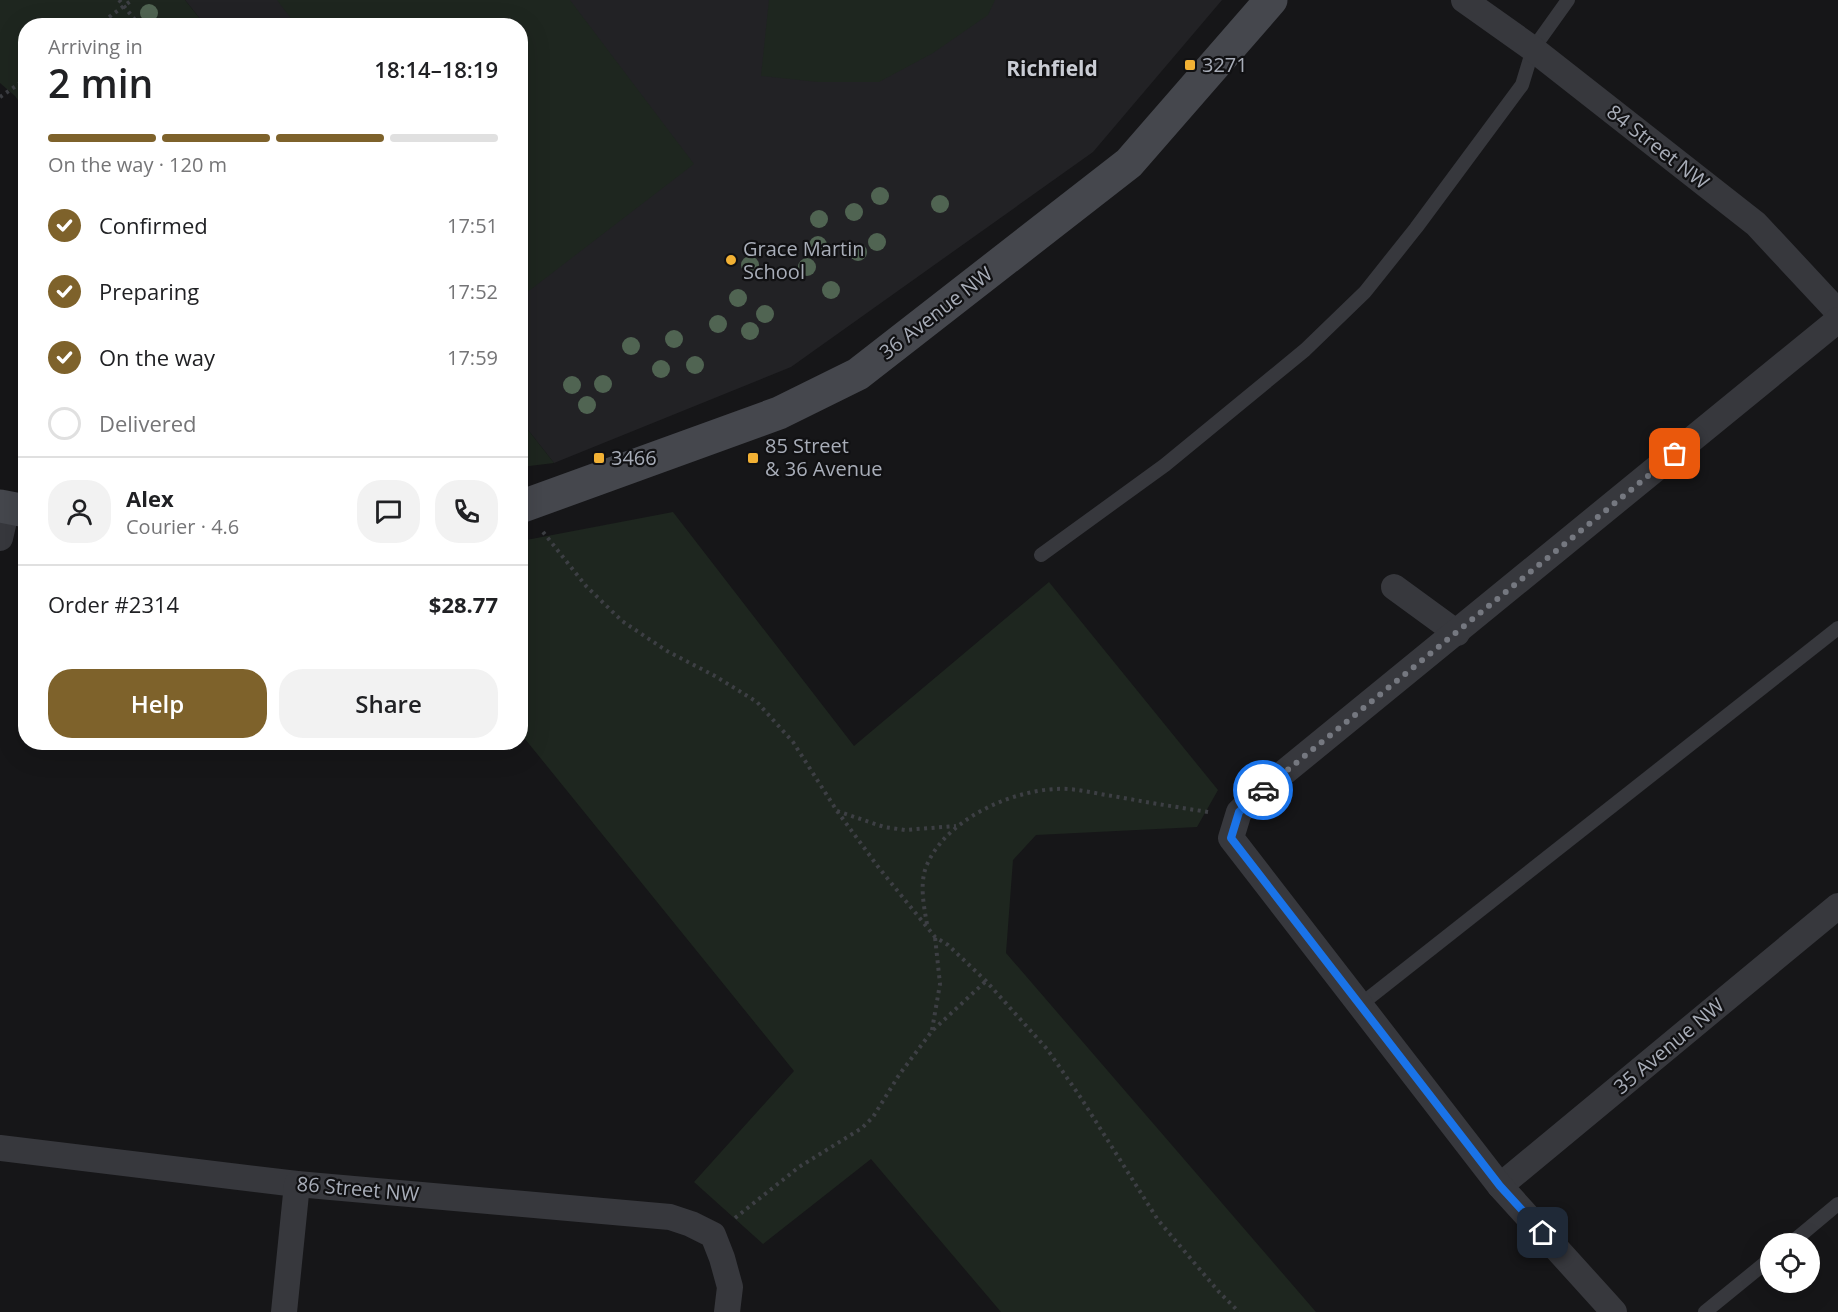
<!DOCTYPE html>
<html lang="en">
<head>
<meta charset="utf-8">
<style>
  :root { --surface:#fff; --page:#f2f2f2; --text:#202124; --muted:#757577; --line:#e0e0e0; --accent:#7e622b }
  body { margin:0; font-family:"Open Sans",sans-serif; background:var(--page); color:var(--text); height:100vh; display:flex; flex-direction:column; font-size:22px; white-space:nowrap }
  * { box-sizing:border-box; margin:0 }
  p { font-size:20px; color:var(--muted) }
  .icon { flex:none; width:33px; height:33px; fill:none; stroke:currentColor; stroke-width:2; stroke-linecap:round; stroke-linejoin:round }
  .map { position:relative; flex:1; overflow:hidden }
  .details { position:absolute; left:18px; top:18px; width:510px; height:732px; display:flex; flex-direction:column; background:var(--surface); border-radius:24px; box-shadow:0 6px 24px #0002 }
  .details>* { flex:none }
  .buttons { position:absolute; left:1760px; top:1233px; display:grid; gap:12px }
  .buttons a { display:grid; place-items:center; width:60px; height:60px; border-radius:50%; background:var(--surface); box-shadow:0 6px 24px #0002; font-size:30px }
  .pin { position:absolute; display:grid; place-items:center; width:51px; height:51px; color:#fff; margin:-26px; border-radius:12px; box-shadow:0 3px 9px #0006 }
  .courier { position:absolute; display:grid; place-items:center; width:60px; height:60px; margin:-30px; border:4px solid #1a73e8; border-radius:50%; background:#fff; color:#222; box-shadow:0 2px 8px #0007 }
  .head em { font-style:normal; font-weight:600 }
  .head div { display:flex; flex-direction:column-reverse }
  .head { display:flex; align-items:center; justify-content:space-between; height:102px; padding:0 30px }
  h1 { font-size:39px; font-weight:600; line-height:45px }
  .bar { display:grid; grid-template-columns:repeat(4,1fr); gap:9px 6px; align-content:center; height:72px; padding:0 30px }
  .bar i { height:8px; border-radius:4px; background:var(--line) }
  .bar .current { background:var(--accent) }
  .bar p { grid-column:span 4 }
  .line { display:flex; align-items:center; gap:15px; padding:0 30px; border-top:2px solid var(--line) }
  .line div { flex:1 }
  .round { display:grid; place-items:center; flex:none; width:63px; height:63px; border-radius:24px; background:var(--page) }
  ol { padding:0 30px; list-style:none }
  li { display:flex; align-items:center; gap:18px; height:66px }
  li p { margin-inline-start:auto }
  li .icon { padding:6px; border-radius:50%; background:var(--accent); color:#fff; stroke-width:4 }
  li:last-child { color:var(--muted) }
  li i { width:33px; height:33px; border:3px solid var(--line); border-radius:50% }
  .primary-button { display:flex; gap:12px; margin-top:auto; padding:12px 30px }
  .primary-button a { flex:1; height:69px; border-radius:24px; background:var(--accent); color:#fff; font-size:24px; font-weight:600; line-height:69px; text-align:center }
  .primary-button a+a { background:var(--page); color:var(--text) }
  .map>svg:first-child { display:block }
  .built { fill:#222225 }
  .green { fill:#1e261f }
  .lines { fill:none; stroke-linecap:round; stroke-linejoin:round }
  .path { stroke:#3d3f44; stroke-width:4; stroke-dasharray:3 4.5; stroke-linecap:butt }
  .lane { stroke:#37383d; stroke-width:14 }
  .street { stroke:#37383d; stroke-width:26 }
  .secondary { stroke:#45474d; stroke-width:33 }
  .tree { fill:#506452 }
  .done { stroke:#757880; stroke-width:6; stroke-dasharray:0 10.8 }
  .route { stroke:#1a73e8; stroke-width:8 }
  .poi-dot { fill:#f2b134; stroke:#111113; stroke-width:2 }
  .labels { text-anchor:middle; stroke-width:4.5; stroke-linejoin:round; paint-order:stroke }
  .poi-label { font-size:20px; fill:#a8adb8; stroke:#111113; text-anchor:start }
  .street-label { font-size:20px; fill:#a8adb8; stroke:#111113 }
  .neighbourhood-label { font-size:21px; font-weight:bold; fill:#c9ccd4; stroke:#111113 }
</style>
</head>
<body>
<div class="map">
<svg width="1838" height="1312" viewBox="0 0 1838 1312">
  <rect width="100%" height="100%" fill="#161618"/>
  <polygon class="built" points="185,0 1222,0 1093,152 791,367 554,463 521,421 520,26 205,25"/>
  <g class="green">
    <polygon points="0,0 185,0 205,25 26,26 25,110 15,96 0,83"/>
    <polygon points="277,0 570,0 694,164 521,297 520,26 296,25"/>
    <polygon points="769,0 995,0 988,15 933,53 879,82 818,82 761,76"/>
    <polygon points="520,421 521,421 554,463 521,467"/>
    <polygon points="673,512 854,746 1049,582 1218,790 1197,827 1036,835 1013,860 1006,953 1316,1312 1001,1312 871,1159 763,1244 694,1182 794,1071 521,734 521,541"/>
  </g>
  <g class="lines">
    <g class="path">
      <polyline points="119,0 140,26"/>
      <polyline points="97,26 132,0"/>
      <polyline points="0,97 26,79"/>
      <polyline points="543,532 586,586 622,621 667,651 715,676 757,702 793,742 837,811 879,868 935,937 948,945 986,981 1047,1049 1081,1098 1158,1220 1219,1292 1239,1312"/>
      <polyline points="837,811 884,827 905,830 956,826"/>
      <path d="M 927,924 C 924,907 920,887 925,870 C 942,819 1018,786 1068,789 C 1083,790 1098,794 1113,796 C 1145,802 1176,807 1208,812"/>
      <polyline points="932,1030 940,984 935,937"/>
      <polyline points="735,1218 799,1167 862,1128 873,1117 899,1075 932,1031 986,981"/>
    </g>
    <g class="lane">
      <polyline points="1041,555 1165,465 1305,350 1365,292 1416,228 1522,85 1533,49 1568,0"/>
      <polyline points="1360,1005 1838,628"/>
      <polyline points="1790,1244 1838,1204"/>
      <polyline points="1705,1312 1770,1259"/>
    </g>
    <g class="street">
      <polyline points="1464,0 1533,49 1756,224 1838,312"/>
      <polyline points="0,538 7,508"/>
      <polyline points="1394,587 1457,633"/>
      <polyline points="0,1148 297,1184 670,1217 691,1224 713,1235 722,1258 730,1287 727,1312"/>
      <polyline points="1500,1186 1838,906"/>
      <polyline points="284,1312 297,1184"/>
      <polyline points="1614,1312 1500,1186 1231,838 1239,812 1265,788 1838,320"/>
    </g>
    <g class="secondary">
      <polyline points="0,506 26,511"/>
      <polyline points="520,507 779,413 858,374 1129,163 1271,0"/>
    </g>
  </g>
  <g class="tree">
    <circle cx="149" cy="13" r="9"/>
    <circle cx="880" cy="196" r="9"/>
    <circle cx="940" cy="204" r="9"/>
    <circle cx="854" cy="212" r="9"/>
    <circle cx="819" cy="219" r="9"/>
    <circle cx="877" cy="242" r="9"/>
    <circle cx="818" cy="245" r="9"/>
    <circle cx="858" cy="252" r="9"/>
    <circle cx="750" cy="265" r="9"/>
    <circle cx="807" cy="267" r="9"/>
    <circle cx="831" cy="290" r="9"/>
    <circle cx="738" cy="298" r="9"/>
    <circle cx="765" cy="314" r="9"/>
    <circle cx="718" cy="324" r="9"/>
    <circle cx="750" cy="331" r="9"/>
    <circle cx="674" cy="339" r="9"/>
    <circle cx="631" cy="346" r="9"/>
    <circle cx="695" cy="365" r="9"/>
    <circle cx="661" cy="369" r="9"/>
    <circle cx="603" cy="384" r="9"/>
    <circle cx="572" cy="385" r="9"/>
    <circle cx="587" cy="405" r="9"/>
  </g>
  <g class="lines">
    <polyline class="done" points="1263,790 1675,454"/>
    <polyline class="route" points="1263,790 1239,812 1231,838 1500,1186 1543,1233"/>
  </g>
  <g class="poi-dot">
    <rect x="1184" y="59" width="12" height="12" rx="3"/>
    <circle cx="731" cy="260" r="6"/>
    <rect x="593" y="452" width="12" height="12" rx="3"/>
    <rect x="747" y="452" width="12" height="12" rx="3"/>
  </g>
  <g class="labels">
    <g class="poi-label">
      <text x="1202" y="72">3271</text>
      <text x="743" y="256">Grace Martin<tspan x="743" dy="23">School</tspan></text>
      <text x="765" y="453">85 Street<tspan x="765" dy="23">&amp; 36 Avenue</tspan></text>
      <text x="611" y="465">3466</text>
    </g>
    <g class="street-label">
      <text transform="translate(1658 147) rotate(38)" y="7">84 Street NW</text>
      <text transform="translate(936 313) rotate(-38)" y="7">36 Avenue NW</text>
      <text transform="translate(1669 1046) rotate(-40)" y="7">35 Avenue NW</text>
      <text transform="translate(358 1189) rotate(5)" y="7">86 Street NW</text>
    </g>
    <g class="neighbourhood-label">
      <text x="1052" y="76">Richfield</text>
    </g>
  </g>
</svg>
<div class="buttons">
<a><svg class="icon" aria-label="locate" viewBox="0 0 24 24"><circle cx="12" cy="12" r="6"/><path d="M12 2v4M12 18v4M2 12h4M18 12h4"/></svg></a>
</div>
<div class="pin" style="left:1675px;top:454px;background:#ea580c"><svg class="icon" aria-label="bag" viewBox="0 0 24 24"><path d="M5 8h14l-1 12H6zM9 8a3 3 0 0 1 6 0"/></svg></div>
<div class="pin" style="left:1543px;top:1233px;background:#1f2937"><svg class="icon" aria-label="home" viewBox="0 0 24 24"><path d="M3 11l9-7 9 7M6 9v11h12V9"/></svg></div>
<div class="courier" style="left:1263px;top:790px"><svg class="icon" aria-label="car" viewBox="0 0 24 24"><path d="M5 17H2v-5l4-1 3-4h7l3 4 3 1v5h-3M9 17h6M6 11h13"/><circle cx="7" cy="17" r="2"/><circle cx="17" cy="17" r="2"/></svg></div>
<section class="details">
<div class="head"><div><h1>2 min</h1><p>Arriving in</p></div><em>18:14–18:19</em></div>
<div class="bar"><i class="current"></i><i class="current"></i><i class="current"></i><i></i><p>On the way · 120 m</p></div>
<ol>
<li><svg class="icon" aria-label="check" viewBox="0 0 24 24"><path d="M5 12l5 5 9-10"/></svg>Confirmed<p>17:51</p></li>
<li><svg class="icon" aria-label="check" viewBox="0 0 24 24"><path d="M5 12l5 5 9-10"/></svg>Preparing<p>17:52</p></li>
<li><svg class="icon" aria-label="check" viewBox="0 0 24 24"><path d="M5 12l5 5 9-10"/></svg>On the way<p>17:59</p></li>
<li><i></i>Delivered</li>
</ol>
<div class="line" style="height:108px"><a class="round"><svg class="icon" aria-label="person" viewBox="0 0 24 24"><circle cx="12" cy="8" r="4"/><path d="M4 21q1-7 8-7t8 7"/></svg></a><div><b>Alex</b><p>Courier · 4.6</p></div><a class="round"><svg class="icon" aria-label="chat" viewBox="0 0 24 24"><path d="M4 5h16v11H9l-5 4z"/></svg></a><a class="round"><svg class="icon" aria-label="phone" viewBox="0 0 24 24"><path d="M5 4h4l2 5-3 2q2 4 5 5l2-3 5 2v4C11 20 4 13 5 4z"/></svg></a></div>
<div class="line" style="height:78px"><div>Order #2314</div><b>$28.77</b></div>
<div class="primary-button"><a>Help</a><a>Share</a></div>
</section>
</div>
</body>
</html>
